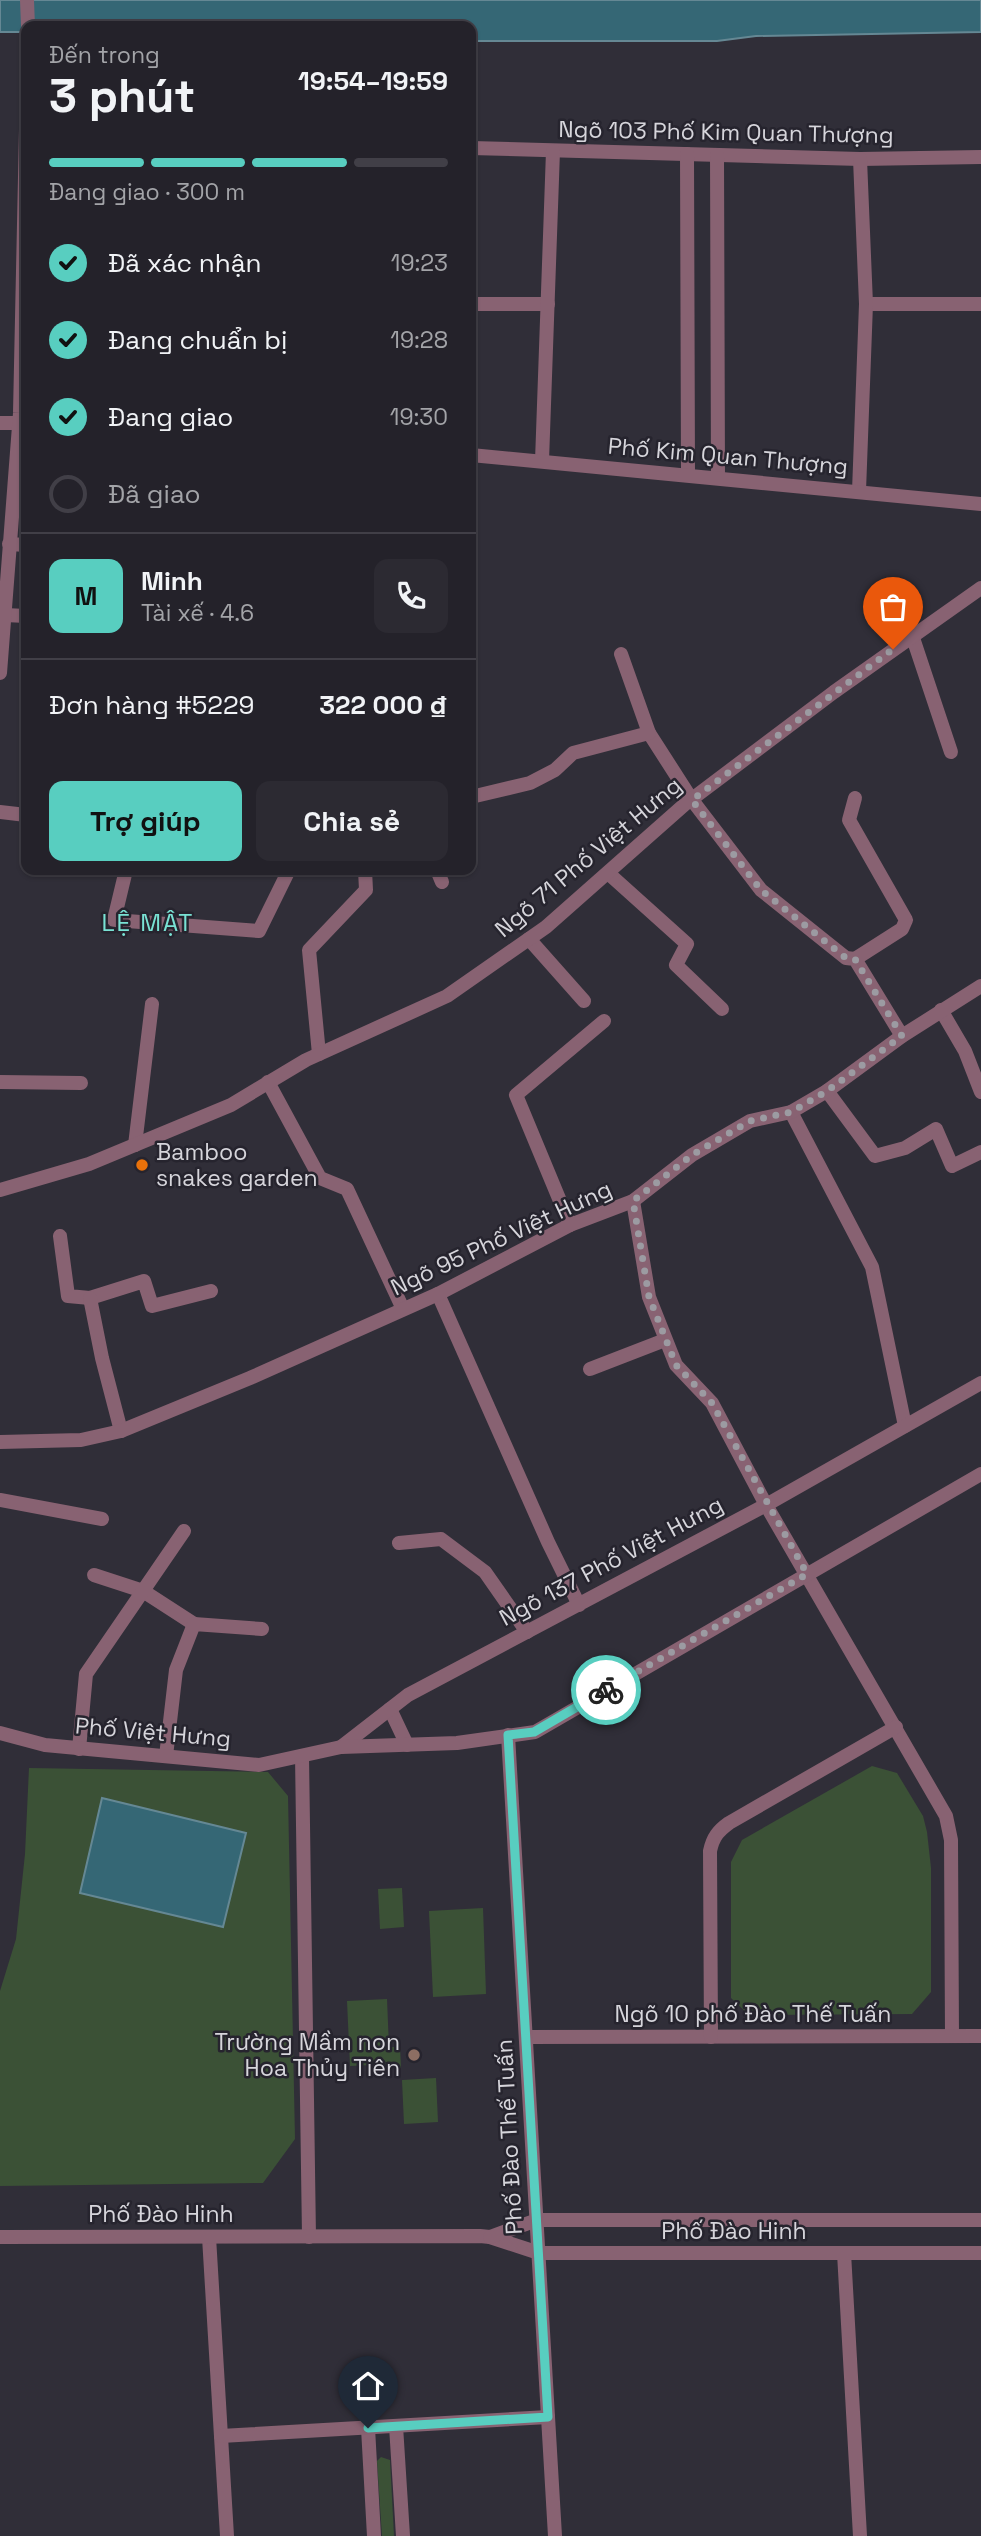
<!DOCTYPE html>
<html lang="vi">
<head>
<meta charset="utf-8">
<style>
  :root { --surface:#24222a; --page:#2c2a32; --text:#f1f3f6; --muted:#a3a4a8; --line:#413f47; --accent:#58cec0 }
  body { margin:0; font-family:"Space Grotesk",sans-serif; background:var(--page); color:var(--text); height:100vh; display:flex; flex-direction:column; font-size:26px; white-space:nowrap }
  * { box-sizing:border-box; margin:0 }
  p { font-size:23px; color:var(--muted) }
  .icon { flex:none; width:38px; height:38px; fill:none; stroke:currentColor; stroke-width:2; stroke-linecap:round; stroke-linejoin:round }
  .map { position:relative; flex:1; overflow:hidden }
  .sheet { position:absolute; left:21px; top:21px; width:455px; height:854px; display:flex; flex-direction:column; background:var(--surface); border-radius:14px; box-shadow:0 2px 5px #0004,0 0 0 2px var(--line) }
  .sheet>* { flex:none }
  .pin { position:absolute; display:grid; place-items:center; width:60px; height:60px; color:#fff; margin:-72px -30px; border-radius:50% 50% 50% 0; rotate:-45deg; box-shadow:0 0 7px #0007 }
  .pin .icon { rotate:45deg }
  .courier { position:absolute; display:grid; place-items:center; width:70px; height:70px; margin:-35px; border:5px solid #58cec0; border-radius:50%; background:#fff; color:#222; box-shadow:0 2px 9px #0007 }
  .headline em { font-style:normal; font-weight:700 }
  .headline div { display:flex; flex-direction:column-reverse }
  .headline { display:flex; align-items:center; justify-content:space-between; height:119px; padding:0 28px }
  h1 { font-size:46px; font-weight:700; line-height:52px }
  .bar { display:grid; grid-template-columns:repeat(4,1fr); gap:10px 7px; align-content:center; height:84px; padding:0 28px }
  .bar i { height:9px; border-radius:5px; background:var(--line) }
  .bar .active { background:var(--accent) }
  .bar p { grid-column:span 4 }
  .line { display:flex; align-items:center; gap:18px; padding:0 28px; border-top:2px solid var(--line) }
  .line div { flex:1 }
  .round { display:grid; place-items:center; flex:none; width:74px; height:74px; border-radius:14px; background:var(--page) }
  ol { padding:0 28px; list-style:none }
  li { display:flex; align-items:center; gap:21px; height:77px }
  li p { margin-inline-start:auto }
  li .icon { padding:7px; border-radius:50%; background:var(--accent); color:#111; stroke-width:4 }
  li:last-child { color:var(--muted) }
  li i { width:38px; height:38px; border:4px solid var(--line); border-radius:50% }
  .primary-button { display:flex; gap:14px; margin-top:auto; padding:14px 28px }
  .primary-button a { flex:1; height:80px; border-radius:14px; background:var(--accent); color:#111; font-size:28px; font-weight:700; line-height:80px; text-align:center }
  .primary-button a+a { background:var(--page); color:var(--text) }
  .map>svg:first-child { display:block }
  .green { fill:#3b5136 }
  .water { fill:#356775; stroke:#658894; stroke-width:2 }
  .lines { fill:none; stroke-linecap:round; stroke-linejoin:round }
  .minor { stroke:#886272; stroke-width:14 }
  .tertiary { stroke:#886272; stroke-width:14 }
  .done { stroke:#9c9ba2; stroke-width:7; stroke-dasharray:0 12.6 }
  .route { stroke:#58cec0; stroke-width:9 }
  .food-dot { fill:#e8710a; stroke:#26242e; stroke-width:2.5 }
  .education-dot { fill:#8d6e63; stroke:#26242e; stroke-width:2.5 }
  .labels { text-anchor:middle; stroke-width:5; stroke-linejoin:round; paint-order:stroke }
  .street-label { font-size:23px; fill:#d6d5db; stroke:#26242e }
  .poi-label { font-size:23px; fill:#d6d5db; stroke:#26242e; text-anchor:start }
  .neighbourhood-label { font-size:24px; letter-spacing:2px; fill:#79e2d4; stroke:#26242e }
</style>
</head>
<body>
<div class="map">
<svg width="981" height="2536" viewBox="0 0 981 2536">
  <rect width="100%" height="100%" fill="#302e38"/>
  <g class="green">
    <polygon points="872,1766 897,1773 923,1816 927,1832 931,1868 931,1992 912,2014 749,2015 731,1998 731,1862 742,1840"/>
    <polygon points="29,1768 268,1772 288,1796 295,2139 263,2183 0,2186 0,1991 16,1939 25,1854"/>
    <polygon points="402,1888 404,1927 380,1929 378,1889"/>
    <polygon points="483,1908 486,1994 433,1997 429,1911"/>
    <polygon points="387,1999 389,2047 400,2047 401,2068 396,2068 395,2064 350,2066 347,2001"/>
    <polygon points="436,2078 438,2122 404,2124 402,2080"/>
    <polygon points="381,2457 390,2460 394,2536 382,2536 377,2461"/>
  </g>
  <g class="water">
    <polygon points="0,0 981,0 981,32 756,36 717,41 471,41 471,26 26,26 26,32 0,32"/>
    <polygon points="102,1798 246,1833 223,1927 80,1893"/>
  </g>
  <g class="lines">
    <g class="minor">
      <polyline points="471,148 860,159 981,157"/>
      <polyline points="687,154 688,475"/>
      <polyline points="717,155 718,478"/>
      <polyline points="471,304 548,304"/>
      <polyline points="866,304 981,304"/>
      <polyline points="542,461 553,151"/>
      <polyline points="859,491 866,304 860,159"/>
      <polyline points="9,544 26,545"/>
      <polyline points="5,615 26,616"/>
      <polyline points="912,635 951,752"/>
      <polyline points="649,733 692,800 761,890 846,958 855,959 902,1036"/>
      <polyline points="471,797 530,783 555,770 573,753 649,733 621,654"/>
      <polyline points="0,812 26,815"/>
      <polyline points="126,870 114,920 259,931 289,870"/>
      <polyline points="437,870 442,882"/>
      <polyline points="608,873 687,944 676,965 722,1009"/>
      <polyline points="529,939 584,1001"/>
      <polyline points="855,959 902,929 906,920 849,820 855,798"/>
      <polyline points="941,1010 965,1051 981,1092"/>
      <polyline points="319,1054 309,950 366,890 365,870"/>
      <polyline points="0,1082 81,1083"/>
      <polyline points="268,1082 320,1178 347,1189 403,1309"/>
      <polyline points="827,1091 875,1156 905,1148 936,1129 952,1166 981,1152"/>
      <polyline points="791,1112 872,1267 905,1426"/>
      <polyline points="135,1145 152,1004"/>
      <polyline points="0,1190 89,1164 231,1105 306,1060 447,996 546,927 684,805 834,692 981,588"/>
      <polyline points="633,1201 649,1297 676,1365 712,1403 766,1505 946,1816 951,1840 952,2036"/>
      <polyline points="570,1225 516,1095 604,1021"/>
      <polyline points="60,1236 68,1296 90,1298 144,1281 152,1306 211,1291"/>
      <polyline points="438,1294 548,1542 579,1605"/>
      <polyline points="90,1298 102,1358 121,1431"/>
      <polyline points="590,1369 665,1340"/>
      <polyline points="0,1442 81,1440 121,1431 250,1378 438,1294 570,1225 633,1201 692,1155 750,1121 791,1112 827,1091 902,1036 981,986"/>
      <polyline points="0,1500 102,1519"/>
      <polyline points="399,1543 441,1539 485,1572 527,1632"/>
      <polyline points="94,1575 143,1591 194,1624"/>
      <polyline points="390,1709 407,1745"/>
      <polyline points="341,1747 408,1695 766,1505 981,1383"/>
      <polyline points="79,1749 86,1674 184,1531"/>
      <polyline points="166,1756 176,1670 194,1624 262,1629"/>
      <polyline points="302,1756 309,2237"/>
      <polyline points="526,2037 981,2036"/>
      <path d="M 711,2037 L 710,1851 C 713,1837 718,1831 729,1823 L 896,1727"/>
      <polyline points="209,2237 227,2536"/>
      <polyline points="844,2253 860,2536"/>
      <polyline points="396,2426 403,2536"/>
      <polyline points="368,2428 374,2536"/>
      <polyline points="221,2436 548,2417"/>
    </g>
    <g class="tertiary">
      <polyline points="27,0 28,26"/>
      <polyline points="0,423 26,423"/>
      <polyline points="471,455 981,504"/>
      <polyline points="0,673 20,413 26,129"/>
      <polyline points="0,1733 45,1745 259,1765 341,1747 457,1743 535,1732 981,1474"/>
      <polyline points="508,1735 555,2536"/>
      <polyline points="0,2237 480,2236 490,2237 539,2253 981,2253"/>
      <polyline points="490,2237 537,2220 981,2220"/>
    </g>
  </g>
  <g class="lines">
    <polyline class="done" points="606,1690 807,1574 712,1403 676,1365 649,1297 633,1201 692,1155 750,1121 791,1112 827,1091 902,1036 855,959 846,958 761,890 692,800 893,649"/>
    <polyline class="route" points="368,2428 548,2417 508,1735 534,1732 606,1690"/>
  </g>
  <circle class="food-dot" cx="142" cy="1165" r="7"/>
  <circle class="education-dot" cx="414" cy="2055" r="7"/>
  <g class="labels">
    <g class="street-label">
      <text transform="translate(726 132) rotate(1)" y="8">Ngõ 103 Phố Kim Quan Thượng</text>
      <text transform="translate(728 456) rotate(5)" y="8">Phố Kim Quan Thượng</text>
      <text transform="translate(588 857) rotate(-40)" y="8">Ngõ 71 Phố Việt Hưng</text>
      <text transform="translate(501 1238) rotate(-25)" y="8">Ngõ 95 Phố Việt Hưng</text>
      <text transform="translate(611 1561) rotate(-28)" y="8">Ngõ 137 Phố Việt Hưng</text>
      <text transform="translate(153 1732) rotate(5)" y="8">Phố Việt Hưng</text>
      <text x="753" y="2022">Ngõ 10 phố Đào Thế Tuấn</text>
      <text transform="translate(509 2137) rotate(-93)" y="8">Phố Đào Thế Tuấn</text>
      <text x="161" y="2222">Phố Đào Hinh</text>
      <text x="734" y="2239">Phố Đào Hinh</text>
    </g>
    <g class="poi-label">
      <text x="156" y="1160">Bamboo<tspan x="156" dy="26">snakes garden</tspan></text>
      <text x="400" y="2050" text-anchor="end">Trường Mầm non<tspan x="400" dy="26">Hoa Thủy Tiên</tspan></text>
    </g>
    <g class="neighbourhood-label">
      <text x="148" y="931">LỆ MẬT</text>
    </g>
  </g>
</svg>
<div class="pin" style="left:893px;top:649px;background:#ea580c"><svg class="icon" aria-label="bag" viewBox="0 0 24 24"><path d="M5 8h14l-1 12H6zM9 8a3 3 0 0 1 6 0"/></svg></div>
<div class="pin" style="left:368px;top:2428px;background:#1f2937"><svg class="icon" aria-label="home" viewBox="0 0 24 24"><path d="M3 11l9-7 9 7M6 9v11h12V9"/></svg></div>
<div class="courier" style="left:606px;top:1690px"><svg class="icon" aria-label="bike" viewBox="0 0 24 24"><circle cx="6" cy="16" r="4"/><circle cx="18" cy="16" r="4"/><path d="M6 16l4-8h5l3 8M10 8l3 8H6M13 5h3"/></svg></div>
<section class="sheet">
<div class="headline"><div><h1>3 phút</h1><p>Đến trong</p></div><em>19:54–19:59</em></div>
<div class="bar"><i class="active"></i><i class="active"></i><i class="active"></i><i></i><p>Đang giao · 300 m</p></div>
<ol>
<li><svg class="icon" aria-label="check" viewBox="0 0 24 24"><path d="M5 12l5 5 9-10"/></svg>Đã xác nhận<p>19:23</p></li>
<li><svg class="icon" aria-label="check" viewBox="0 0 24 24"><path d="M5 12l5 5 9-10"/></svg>Đang chuẩn bị<p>19:28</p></li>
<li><svg class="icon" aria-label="check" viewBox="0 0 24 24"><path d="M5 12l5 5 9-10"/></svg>Đang giao<p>19:30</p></li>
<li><i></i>Đã giao</li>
</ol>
<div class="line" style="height:126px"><b class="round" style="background:var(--accent);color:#111">M</b><div><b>Minh</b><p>Tài xế · 4.6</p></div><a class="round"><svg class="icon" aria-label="phone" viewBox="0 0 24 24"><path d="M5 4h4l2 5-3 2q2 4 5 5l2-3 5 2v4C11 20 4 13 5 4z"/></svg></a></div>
<div class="line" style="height:91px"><div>Đơn hàng #5229</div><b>322 000 ₫</b></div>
<div class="primary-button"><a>Trợ giúp</a><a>Chia sẻ</a></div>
</section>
</div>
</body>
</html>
